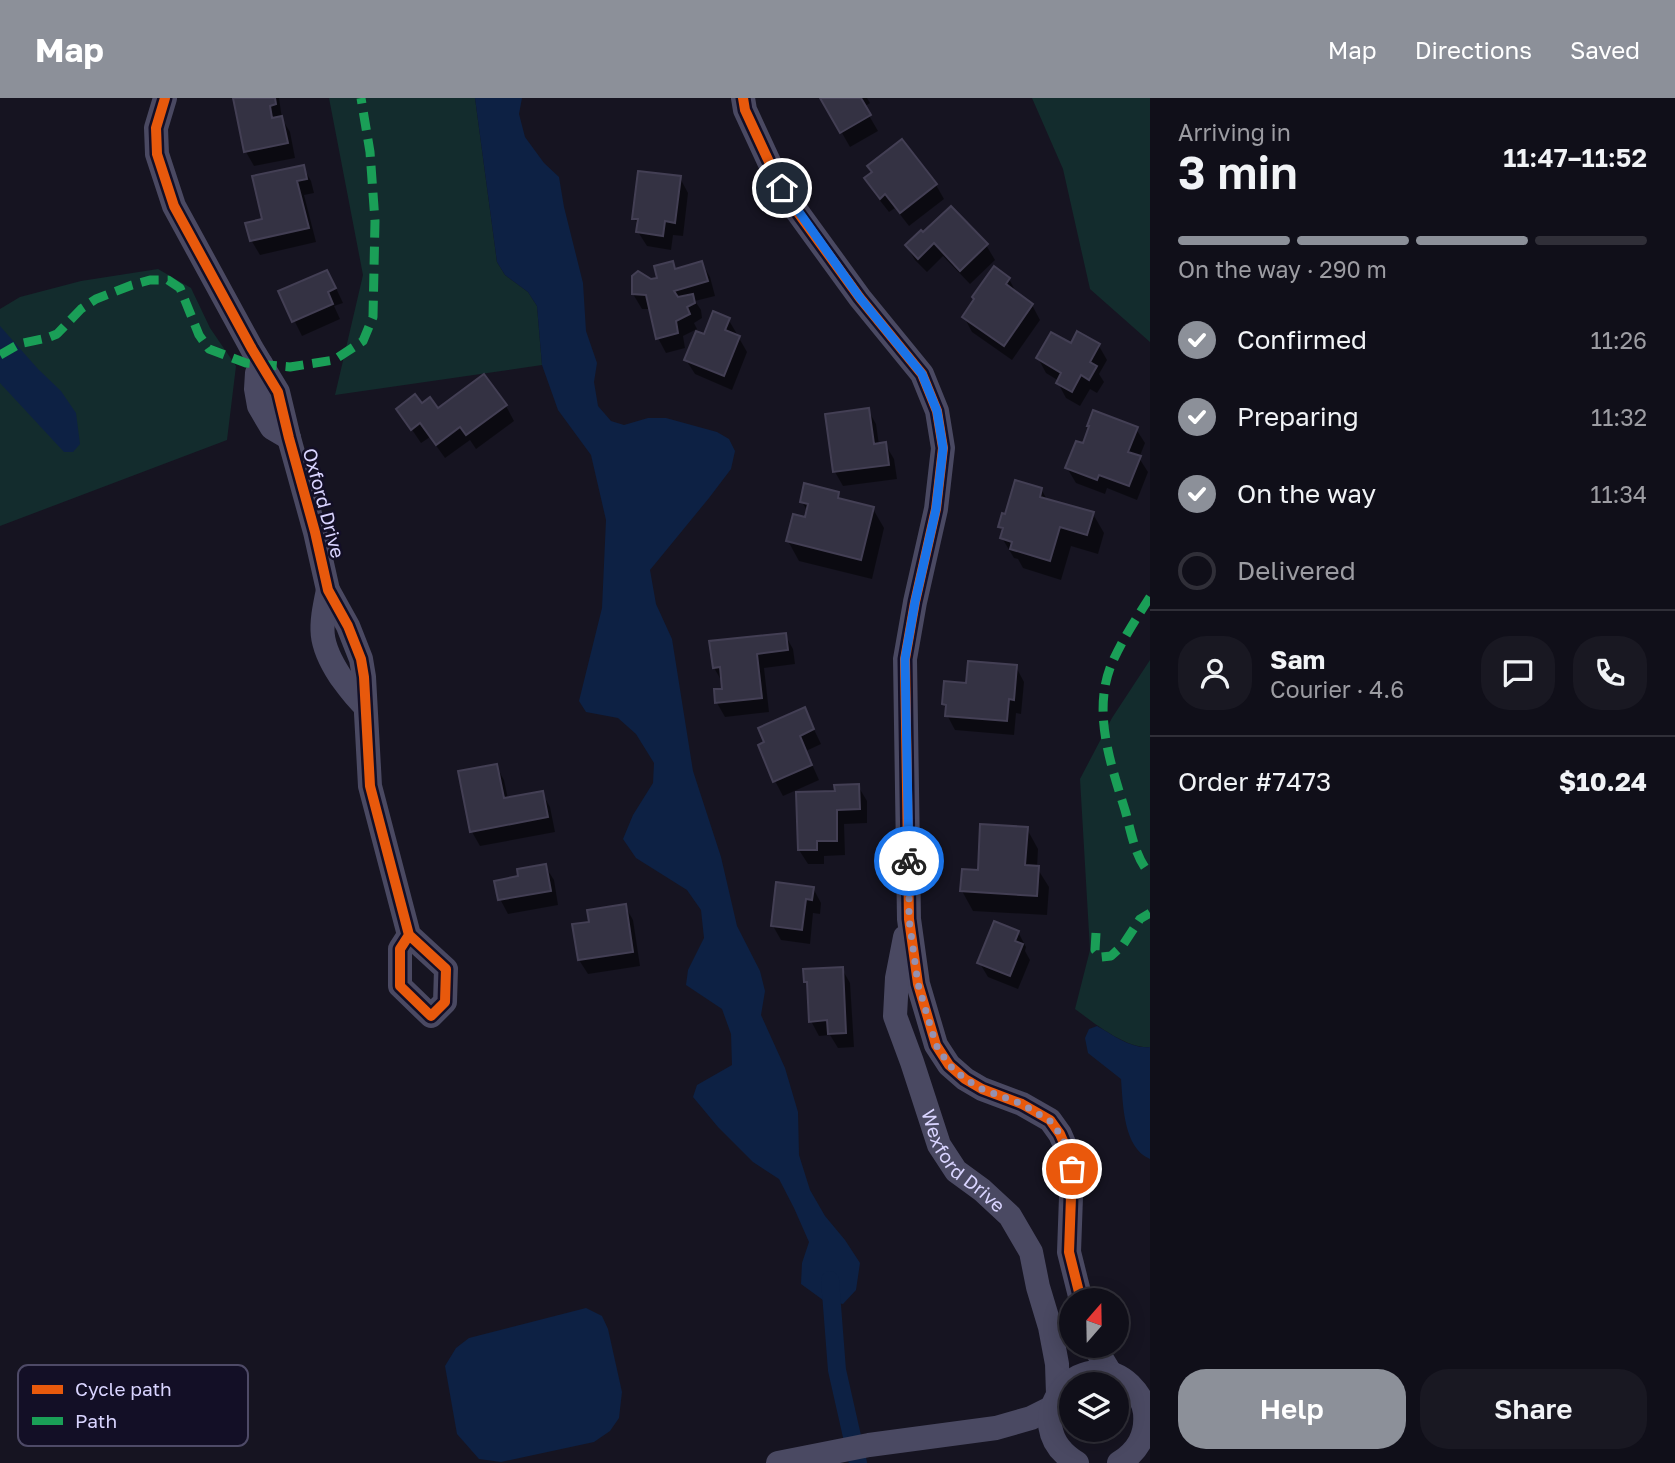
<!DOCTYPE html>
<html lang="en">
<head>
<meta charset="utf-8">
<style>
  :root { --surface:#100f19; --page:#191822; --text:#f1f3f6; --muted:#9c9ca2; --line:#302f38; --accent:#8c9099 }
  body { margin:0; font-family:"Golos Text",sans-serif; background:var(--page); color:var(--text); height:100vh; display:flex; flex-direction:column; font-size:26px; white-space:nowrap }
  * { box-sizing:border-box; margin:0 }
  p { font-size:23px; color:var(--muted) }
  .icon { flex:none; width:38px; height:38px; fill:none; stroke:currentColor; stroke-width:2; stroke-linecap:round; stroke-linejoin:round }
  .map { position:relative; flex:1; overflow:hidden }
  .drawer { display:flex; flex-direction:column; background:var(--surface); width:525px }
  .drawer>* { flex:none }
  .needle { width:46px; rotate:20deg }
  .fabs { position:absolute; left:1059px; top:1190px; display:grid; gap:14px }
  .fabs a { display:grid; place-items:center; width:70px; height:70px; border-radius:50%; background:var(--surface); box-shadow:0 4px 18px #0003,0 0 0 2px var(--line); font-size:35px }
  .pin { position:absolute; display:grid; place-items:center; width:60px; height:60px; color:#fff; margin:-30px; border:4px solid #fff; border-radius:50%; box-shadow:0 2px 7px #0007 }
  .courier { position:absolute; display:grid; place-items:center; width:70px; height:70px; margin:-35px; border:5px solid #1a73e8; border-radius:50%; background:#fff; color:#222; box-shadow:0 2px 9px #0007 }
  .head em { font-style:normal; font-weight:600 }
  .head div { display:flex; flex-direction:column-reverse }
  .head { display:flex; align-items:center; justify-content:space-between; height:119px; padding:0 28px }
  h1 { font-size:46px; font-weight:600; line-height:52px }
  .bar { display:grid; grid-template-columns:repeat(4,1fr); gap:10px 7px; align-content:center; height:84px; padding:0 28px }
  .bar i { height:9px; border-radius:5px; background:var(--line) }
  .bar .current { background:var(--accent) }
  .bar p { grid-column:span 4 }
  .line { display:flex; align-items:center; gap:18px; padding:0 28px; border-top:2px solid var(--line) }
  .line div { flex:1 }
  .round { display:grid; place-items:center; flex:none; width:74px; height:74px; border-radius:28px; background:var(--page) }
  ol { padding:0 28px; list-style:none }
  li { display:flex; align-items:center; gap:21px; height:77px }
  li p { margin-inline-start:auto }
  li .icon { padding:7px; border-radius:50%; background:var(--accent); color:#fff; stroke-width:4 }
  li:last-child { color:var(--muted) }
  li i { width:38px; height:38px; border:4px solid var(--line); border-radius:50% }
  .cta { display:flex; gap:14px; margin-top:auto; padding:14px 28px }
  .cta a { flex:1; height:80px; border-radius:28px; background:var(--accent); color:#fff; font-size:28px; font-weight:600; line-height:80px; text-align:center }
  .cta a+a { background:var(--page); color:var(--text) }
  header { display:flex; align-items:center; gap:42px; box-sizing:border-box; height:98px; padding:0 35px; background:var(--accent); color:#fff }
  header strong { font-size:33px }
  nav { display:flex; gap:38px; margin-inline-start:auto; font-size:24px }
  main { display:flex; flex:1; min-height:0 }
  .map>svg:first-child { display:block }
  .green { fill:#132c2d }
  .water { fill:#0d2144 }
  .shadow { fill:#0007 }
  .lines { fill:none; stroke-linecap:round; stroke-linejoin:round }
  .canal { stroke:#0d2144; stroke-width:18 }
  .building { fill:#343243; stroke:#433f54; stroke-width:2 }
  .minor { stroke:#4a4962; stroke-width:24 }
  .quiet { stroke:#1a9f57; stroke-width:9; stroke-dasharray:18 9; stroke-linecap:butt }
  .cycleway-casing { stroke:#130f26; stroke-width:15 }
  .cycleway { stroke:#e8590c; stroke-width:10 }
  .done { stroke:#9591b1; stroke-width:7; stroke-dasharray:0 12.6 }
  .route { stroke:#1a73e8; stroke-width:9 }
  .labels { text-anchor:middle; stroke-width:5; stroke-linejoin:round; paint-order:stroke }
  .street-label { font-size:19px; fill:#d9d4ff; stroke:#130f26 }
  .key { fill:#130f26; stroke:#4e4a67; stroke-width:2 }
  .key-label { font-size:19px; fill:#d9d4ff }
</style>
</head>
<body>
<header>
<strong>Map</strong>
<nav><a>Map</a><a>Directions</a><a>Saved</a></nav>
</header>
<main>
<div class="map">
<svg width="1150" height="1365" viewBox="0 0 1150 1365">
  <rect width="100%" height="100%" fill="#161421"/>
  <g class="green">
    <polygon points="329,0 475,0 497,164 505,177 528,194 537,208 542,267 335,297 363,177"/>
    <polygon points="1032,0 1150,0 1150,244 1090,191 1063,71"/>
    <polygon points="158,171 191,190 210,230 236,268 227,342 0,428 0,211 20,199 81,183"/>
    <path d="M 1150,562 L 1150,949 C 1126,951 1094,925 1075,911 L 1090,852 L 1080,681 L 1112,620 Z"/>
  </g>
  <g class="water">
    <polygon points="475,0 522,0 519,16 525,39 544,65 559,79 564,109 583,185 586,233 597,265 594,284 598,308 611,323 624,327 648,320 666,320 717,334 729,341 735,353 731,371 709,400 650,472 656,506 672,541 693,673 721,759 737,828 760,873 765,893 761,917 785,970 798,1014 799,1057 810,1092 825,1118 845,1142 860,1165 856,1192 843,1206 823,1202 801,1186 802,1165 809,1144 794,1110 779,1081 753,1064 718,1029 693,999 697,987 732,967 731,936 722,911 686,887 688,872 704,840 701,812 687,792 636,760 623,741 633,717 653,685 654,665 636,636 618,620 586,614 579,603 602,510 606,422 591,357 558,312 542,267 537,208 528,194 505,177 497,164"/>
    <polygon points="0,228 38,271 61,293 76,315 80,346 73,354 64,354 0,285"/>
    <path d="M 1097,928 C 1113,937 1131,951 1150,949 L 1150,1061 C 1123,1050 1123,1005 1121,981 L 1088,955 L 1085,940 L 1089,931 Z"/>
    <polygon points="586,1210 602,1218 608,1231 622,1294 619,1320 610,1333 594,1344 501,1364 479,1361 457,1336 445,1268 456,1250 469,1240"/>
  </g>
  <g class="shadow">
    <polygon points="235,0 279,0 282,21 290,34 295,60 254,68 246,54"/>
    <polygon points="822,0 867,0 870,5 864,9 878,33 850,49"/>
    <polygon points="303,69 311,83 314,95 304,97 316,144 260,157 251,142"/>
    <polygon points="680,80 688,95 683,138 673,137 671,152 647,148 638,134 639,129 634,120"/>
    <polygon points="866,81 936,87 944,101 909,128 895,110 889,114 874,95"/>
    <polygon points="921,134 986,147 995,162 970,186 943,158 927,174 915,162 907,148"/>
    <polygon points="672,165 676,172 702,165 710,179 715,198 695,203 701,212 702,220 694,225 697,231 683,238 685,250 666,255 658,240 651,211 642,211 633,196 651,183 659,181"/>
    <polygon points="1009,181 1017,196 1032,207 1040,222 1012,262 972,234 964,219"/>
    <polygon points="335,188 343,205 334,208 340,221 302,238 280,194"/>
    <polygon points="728,221 737,236 736,239 739,240 747,254 732,292 695,276 686,262"/>
    <polygon points="1071,248 1099,248 1107,262 1099,276 1104,284 1097,295 1090,291 1080,308 1066,300 1058,285 1059,283 1046,275 1038,260"/>
    <polygon points="483,279 506,308 514,323 476,351 470,342 445,360 430,339 421,345 398,311 421,307 438,312"/>
    <polygon points="868,312 876,326 879,347 885,346 894,361 897,381 843,388 835,374 827,317"/>
    <polygon points="1136,331 1145,345 1139,360 1148,374 1137,402 1107,390 1105,396 1076,385 1067,370 1084,348"/>
    <polygon points="1041,391 1048,403 1093,416 1104,435 1098,456 1071,448 1061,482 1023,470 1018,461 1014,460 1002,440 1004,435 1000,429"/>
    <polygon points="838,396 842,403 873,411 884,430 872,481 799,463 788,443 806,421 808,414 802,404"/>
    <polygon points="785,537 793,551 795,566 764,570 769,614 725,619 717,605 716,593 724,592 723,585 714,570"/>
    <polygon points="1016,569 1024,584 1021,616 1016,615 1014,637 955,632 947,617 947,613 943,606 968,587"/>
    <polygon points="804,611 821,646 806,653 819,682 783,698 775,683 760,648"/>
    <polygon points="496,668 504,682 508,701 542,695 550,709 555,734 480,748 472,734 460,675"/>
    <polygon points="858,688 867,703 867,725 844,726 845,757 824,758 824,766 808,766 799,752 836,695"/>
    <polygon points="1027,731 1038,751 1037,770 1049,789 1047,817 973,813 962,793 979,774"/>
    <polygon points="545,768 554,782 558,807 508,816 500,801 521,780"/>
    <polygon points="813,790 821,805 820,816 813,815 810,846 781,842 773,828"/>
    <polygon points="625,808 633,822 640,868 588,876 579,862 591,825"/>
    <polygon points="1018,834 1026,849 1025,853 1030,862 1018,891 988,879 979,864"/>
    <polygon points="842,871 850,885 854,949 838,950 830,937 819,938 811,923 809,889 806,884"/>
  </g>
  <g class="lines">
    <polyline class="canal" points="830,1182 837,1272 858,1365"/>
  </g>
  <g class="building">
    <polygon points="233,0 275,0 276,6 270,8 272,20 282,18 288,45 244,54"/>
    <polygon points="820,0 861,0 871,17 840,35"/>
    <polygon points="902,41 937,86 900,115 885,96 880,101 864,80 872,74 867,68"/>
    <polygon points="304,67 307,81 297,83 309,130 250,143 245,125 262,121 252,78"/>
    <polygon points="638,73 681,78 675,125 665,123 663,138 636,134 638,121 632,121"/>
    <polygon points="951,108 988,146 960,173 934,145 918,161 905,147 921,132 923,134"/>
    <polygon points="673,163 675,171 702,163 708,183 674,193 678,199 693,196 695,205 687,209 690,216 676,223 678,235 656,241 646,197 632,196 632,178 638,173 651,181 657,180 654,168"/>
    <polygon points="994,168 1010,180 1006,186 1033,206 1004,248 962,219 974,201 972,199"/>
    <polygon points="327,172 336,190 328,194 333,206 292,224 278,193"/>
    <polygon points="713,213 730,220 725,232 740,238 724,278 684,262 696,233 704,236"/>
    <polygon points="1077,233 1100,246 1090,264 1097,268 1089,282 1081,277 1072,294 1056,285 1061,275 1036,260 1051,234 1071,245"/>
    <polygon points="484,276 507,307 466,337 460,329 436,347 420,325 411,332 396,311 415,296 422,305 430,299 438,310"/>
    <polygon points="869,310 874,346 886,344 889,367 833,374 825,316"/>
    <polygon points="1093,312 1138,329 1128,354 1141,358 1129,388 1099,377 1097,382 1065,370 1076,343 1083,345 1089,328 1087,328"/>
    <polygon points="1015,382 1042,390 1040,399 1094,414 1087,437 1060,429 1050,463 1010,451 1012,444 1000,440 1003,430 998,429 1002,415 1005,416"/>
    <polygon points="804,385 839,394 838,400 874,409 861,462 786,443 793,416 805,419 808,406 800,404"/>
    <polygon points="786,535 788,552 757,556 762,600 715,605 714,591 722,591 720,569 713,570 709,543"/>
    <polygon points="968,563 1017,567 1014,602 1009,601 1007,623 945,618 946,607 942,606 944,583 966,585"/>
    <polygon points="805,609 814,631 800,638 812,667 773,684 758,647 764,644 758,630"/>
    <polygon points="497,666 504,700 543,693 548,719 470,734 458,673"/>
    <polygon points="859,686 860,711 837,712 837,743 817,743 817,752 798,752 796,694 835,693 834,687"/>
    <polygon points="980,726 1028,729 1025,767 1039,768 1037,798 960,793 962,771 978,772"/>
    <polygon points="546,766 551,793 498,802 494,783 518,778 517,771"/>
    <polygon points="776,784 814,789 812,802 806,801 802,832 771,828"/>
    <polygon points="626,806 633,854 578,862 572,826 589,824 587,812"/>
    <polygon points="994,823 1019,833 1015,843 1023,846 1010,878 977,865"/>
    <polygon points="843,869 846,935 828,936 827,922 809,924 807,884 804,884 803,871"/>
  </g>
  <g class="lines">
    <g class="minor">
      <polyline points="165,0 156,30 157,56 174,108 252,251 278,294 289,340 315,434 328,492 348,528 361,561 364,579 370,688 409,837 446,871 445,904 431,918 400,888 400,851 409,837"/>
      <polyline points="743,0 745,12 783,94 860,200 922,276 937,313 943,350 936,411 915,504 905,561 909,821 918,886 936,947 949,967 965,981 982,991 1022,1006 1050,1022 1060,1036 1067,1052 1072,1071 1069,1154 1081,1202"/>
      <polyline points="261,266 257,275 256,291 259,308 272,330 289,340"/>
      <path d="M 328,492 C 320,530 318,544 340,578 C 348,589 355,599 365,608"/>
      <path id="s1" d="M 905,839 L 897,880 L 895,918 L 912,964 L 939,1047 L 956,1073 L 982,1092 L 1010,1118 L 1031,1154 L 1038,1189 L 1050,1229 L 1057,1266 L 1058,1296"/>
      <polyline points="1094,1248 1111,1276"/>
      <polyline points="778,1365 869,1347 996,1330 1031,1320 1051,1310"/>
      <path d="M 1077,1365 C 1010,1324 1083,1242 1130,1287 C 1138,1295 1144,1304 1145,1315 C 1147,1337 1138,1353 1119,1365"/>
    </g>
    <g class="quiet">
      <polyline points="0,257 19,246 47,240 57,236 81,211 96,201 132,187 150,182 168,182 180,190 199,237 209,251 246,265 290,269 334,262 363,243 373,219 375,123 370,54 361,0"/>
      <path d="M 1150,499 C 1136,521 1120,545 1110,570 C 1093,616 1111,667 1125,712 C 1131,733 1135,760 1150,776"/>
      <polyline points="1096,835 1095,852 1101,859 1111,858 1123,847 1140,821 1150,815"/>
    </g>
    <defs>
      <g id="cycleway">
        <polyline points="165,0 156,30 157,56 174,108 252,251 278,294 289,340 315,434 328,492 348,528 361,561 364,579 370,688 409,837 446,871 445,904 431,918 400,888 400,851 409,837"/>
        <polyline points="743,0 745,12 783,94 860,200 922,276 937,313 943,350 936,411 915,504 905,561 909,821 918,886 936,947 949,967 965,981 982,991 1022,1006 1050,1022 1060,1036 1067,1052 1072,1071 1069,1154 1081,1202"/>
      </g>
    </defs>
    <use href="#cycleway" class="cycleway-casing"/>
    <use href="#cycleway" class="cycleway"/>
  </g>
  <g class="lines">
    <polyline class="done" points="909,763 909,821 918,886 936,947 949,967 965,981 982,991 1022,1006 1050,1023 1060,1036 1068,1052 1072,1071"/>
    <polyline class="route" points="782,90 860,200 922,276 937,313 943,350 936,411 915,504 905,561 909,763"/>
  </g>
  <g class="labels">
    <g class="street-label">
      <text transform="translate(324 405) rotate(75)" y="7">Oxford Drive</text>
      <text dy="7" stroke="none"><textPath href="#s1" startOffset="243">Wexford Drive</textPath></text>
    </g>
  </g>
  <rect x="18" y="1267" width="230" height="81" rx="10" class="key"/>
  <rect x="32" y="1287" width="31" height="9" fill="#e8590c"/>
  <rect x="32" y="1319" width="31" height="8" fill="#1a9f57"/>
  <g class="key-label">
    <text x="75" y="1298">Cycle path</text>
    <text x="75" y="1330">Path</text>
  </g>
</svg>
<div class="fabs">
<a><svg class="needle" viewBox="-14 -14 28 28"><path d="M0-13l5 13h-10z" fill="#e53935"/><path d="M0 13l5-13h-10z" fill="#9c9ca2"/></svg></a>
<a><svg class="icon" aria-label="layers" viewBox="0 0 24 24"><path d="M12 4l9 5-9 5-9-5zM3 14l9 5 9-5"/></svg></a>
</div>
<div class="pin" style="left:1072px;top:1071px;background:#ea580c"><svg class="icon" aria-label="bag" viewBox="0 0 24 24"><path d="M5 8h14l-1 12H6zM9 8a3 3 0 0 1 6 0"/></svg></div>
<div class="pin" style="left:782px;top:90px;background:#1f2937"><svg class="icon" aria-label="home" viewBox="0 0 24 24"><path d="M3 11l9-7 9 7M6 9v11h12V9"/></svg></div>
<div class="courier" style="left:909px;top:763px"><svg class="icon" aria-label="bike" viewBox="0 0 24 24"><circle cx="6" cy="16" r="4"/><circle cx="18" cy="16" r="4"/><path d="M6 16l4-8h5l3 8M10 8l3 8H6M13 5h3"/></svg></div>
</div>
<section class="drawer">
<div class="head"><div><h1>3 min</h1><p>Arriving in</p></div><em>11:47–11:52</em></div>
<div class="bar"><i class="current"></i><i class="current"></i><i class="current"></i><i></i><p>On the way · 290 m</p></div>
<ol>
<li><svg class="icon" aria-label="check" viewBox="0 0 24 24"><path d="M5 12l5 5 9-10"/></svg>Confirmed<p>11:26</p></li>
<li><svg class="icon" aria-label="check" viewBox="0 0 24 24"><path d="M5 12l5 5 9-10"/></svg>Preparing<p>11:32</p></li>
<li><svg class="icon" aria-label="check" viewBox="0 0 24 24"><path d="M5 12l5 5 9-10"/></svg>On the way<p>11:34</p></li>
<li><i></i>Delivered</li>
</ol>
<div class="line" style="height:126px"><a class="round"><svg class="icon" aria-label="person" viewBox="0 0 24 24"><circle cx="12" cy="8" r="4"/><path d="M4 21q1-7 8-7t8 7"/></svg></a><div><b>Sam</b><p>Courier · 4.6</p></div><a class="round"><svg class="icon" aria-label="chat" viewBox="0 0 24 24"><path d="M4 5h16v11H9l-5 4z"/></svg></a><a class="round"><svg class="icon" aria-label="phone" viewBox="0 0 24 24"><path d="M5 4h4l2 5-3 2q2 4 5 5l2-3 5 2v4C11 20 4 13 5 4z"/></svg></a></div>
<div class="line" style="height:91px"><div>Order #7473</div><b>$10.24</b></div>
<div class="cta"><a>Help</a><a>Share</a></div>
</section>
</main>
</body>
</html>
